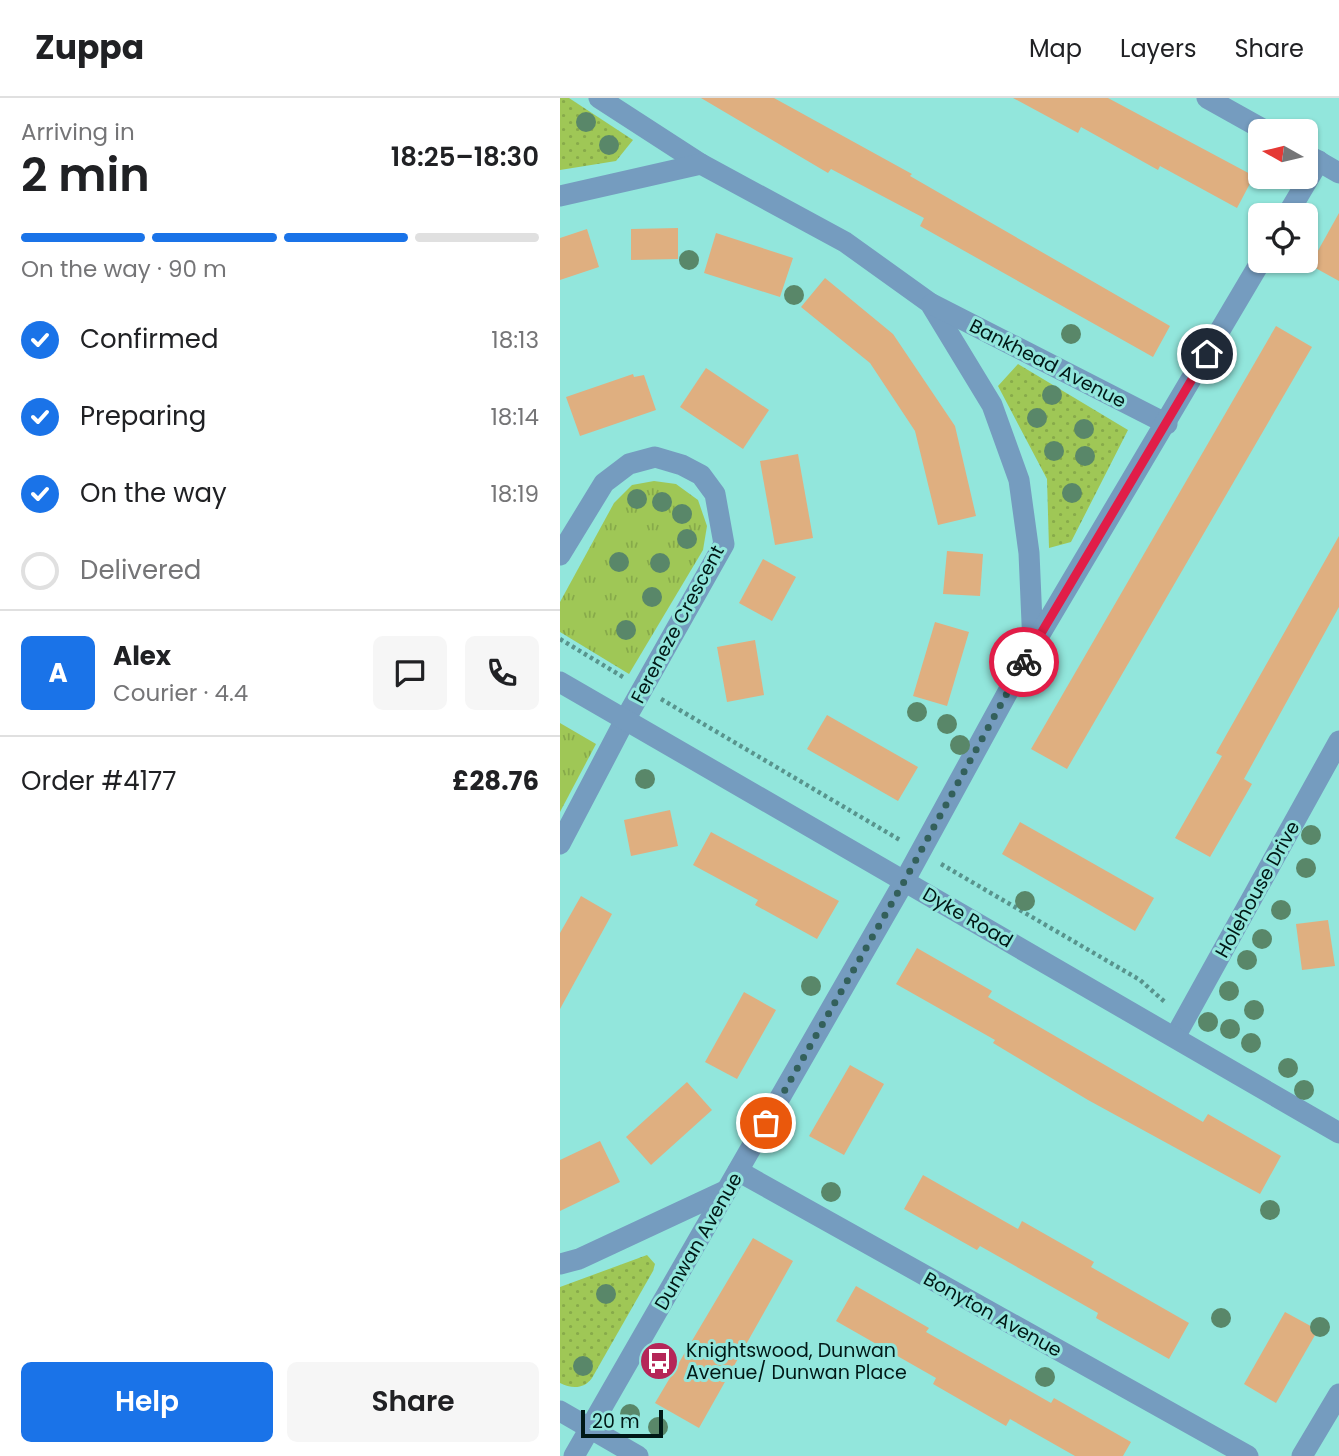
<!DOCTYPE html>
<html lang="en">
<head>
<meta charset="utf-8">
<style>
  :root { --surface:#fff; --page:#f6f6f6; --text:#202124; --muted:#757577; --line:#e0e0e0; --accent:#1a73e8 }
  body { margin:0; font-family:Poppins,sans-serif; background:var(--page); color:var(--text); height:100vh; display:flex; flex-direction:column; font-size:26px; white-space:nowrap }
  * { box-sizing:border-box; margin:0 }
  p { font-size:23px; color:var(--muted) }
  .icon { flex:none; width:38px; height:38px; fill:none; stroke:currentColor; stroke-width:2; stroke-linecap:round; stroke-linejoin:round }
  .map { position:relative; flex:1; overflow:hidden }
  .drawer { display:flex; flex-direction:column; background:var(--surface); width:560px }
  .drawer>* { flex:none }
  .needle { width:46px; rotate:278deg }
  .tools { position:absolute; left:688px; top:21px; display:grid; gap:14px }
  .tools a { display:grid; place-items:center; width:70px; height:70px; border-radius:10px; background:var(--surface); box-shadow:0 2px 5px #0004; font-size:35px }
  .scale { position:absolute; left:21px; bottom:18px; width:82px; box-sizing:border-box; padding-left:7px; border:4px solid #001816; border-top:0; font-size:19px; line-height:24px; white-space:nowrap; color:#001816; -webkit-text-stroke:5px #92e6dc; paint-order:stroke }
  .pin { position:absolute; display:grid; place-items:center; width:60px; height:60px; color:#fff; margin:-30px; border:4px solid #fff; border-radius:50%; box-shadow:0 2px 7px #0007 }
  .courier { position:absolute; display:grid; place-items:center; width:70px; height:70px; margin:-35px; border:5px solid #e11d48; border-radius:50%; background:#fff; color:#222; box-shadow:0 2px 9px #0007 }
  .head em { font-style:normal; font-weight:600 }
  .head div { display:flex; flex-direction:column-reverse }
  .head { display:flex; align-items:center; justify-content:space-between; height:119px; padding:0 21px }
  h1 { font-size:46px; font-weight:600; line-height:52px }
  .bar { display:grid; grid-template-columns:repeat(4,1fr); gap:10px 7px; align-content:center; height:84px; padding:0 21px }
  .bar i { height:9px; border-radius:5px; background:var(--line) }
  .bar .current { background:var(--accent) }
  .bar p { grid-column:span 4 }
  .line { display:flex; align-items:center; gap:18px; padding:0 21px; border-top:2px solid var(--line) }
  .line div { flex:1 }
  .round { display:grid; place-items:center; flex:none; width:74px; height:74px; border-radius:10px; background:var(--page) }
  ol { padding:0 21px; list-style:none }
  li { display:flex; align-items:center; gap:21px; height:77px }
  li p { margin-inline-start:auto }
  li .icon { padding:7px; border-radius:50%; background:var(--accent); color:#fff; stroke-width:4 }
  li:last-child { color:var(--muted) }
  li i { width:38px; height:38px; border:4px solid var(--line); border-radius:50% }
  .action { display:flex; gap:14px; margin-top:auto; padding:14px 21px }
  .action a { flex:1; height:80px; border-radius:10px; background:var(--accent); color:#fff; font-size:28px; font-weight:600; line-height:80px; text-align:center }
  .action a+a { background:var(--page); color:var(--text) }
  header { display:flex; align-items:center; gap:42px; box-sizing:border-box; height:98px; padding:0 35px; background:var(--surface); border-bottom:2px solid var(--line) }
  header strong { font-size:33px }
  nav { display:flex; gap:38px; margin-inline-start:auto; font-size:24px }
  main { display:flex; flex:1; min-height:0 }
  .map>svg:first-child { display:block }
  .grass { fill:url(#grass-dots) }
  .park { fill:url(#park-tufts) }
  .building { fill:#dfaf80 }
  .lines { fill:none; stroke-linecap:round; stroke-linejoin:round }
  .path { stroke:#58948d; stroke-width:4.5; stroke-dasharray:3.5 3.5; stroke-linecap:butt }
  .minor { stroke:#759cbf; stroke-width:21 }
  .tertiary { stroke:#759cbf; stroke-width:21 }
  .tree { fill:#598769 }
  .done { stroke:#33605b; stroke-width:7; stroke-dasharray:0 12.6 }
  .route { stroke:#e11d48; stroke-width:9 }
  .labels { text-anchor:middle; stroke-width:6; stroke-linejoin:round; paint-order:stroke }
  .street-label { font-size:19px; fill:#001816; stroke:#92e6dc }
  .poi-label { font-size:19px; fill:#001816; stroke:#92e6dc; text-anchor:start }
</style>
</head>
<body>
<header>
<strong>Zuppa</strong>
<nav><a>Map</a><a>Layers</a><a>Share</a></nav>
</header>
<main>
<section class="drawer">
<div class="head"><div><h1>2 min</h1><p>Arriving in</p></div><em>18:25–18:30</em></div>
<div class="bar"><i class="current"></i><i class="current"></i><i class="current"></i><i></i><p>On the way · 90 m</p></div>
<ol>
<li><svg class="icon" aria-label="check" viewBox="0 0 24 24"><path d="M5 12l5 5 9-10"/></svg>Confirmed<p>18:13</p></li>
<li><svg class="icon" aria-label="check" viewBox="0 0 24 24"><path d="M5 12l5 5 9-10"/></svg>Preparing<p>18:14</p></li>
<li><svg class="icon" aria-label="check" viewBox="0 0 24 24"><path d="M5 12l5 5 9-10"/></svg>On the way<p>18:19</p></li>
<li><i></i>Delivered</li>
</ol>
<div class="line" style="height:126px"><b class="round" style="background:var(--accent);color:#fff">A</b><div><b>Alex</b><p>Courier · 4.4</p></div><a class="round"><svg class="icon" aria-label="chat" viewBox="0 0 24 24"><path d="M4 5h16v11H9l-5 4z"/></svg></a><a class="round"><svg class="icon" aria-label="phone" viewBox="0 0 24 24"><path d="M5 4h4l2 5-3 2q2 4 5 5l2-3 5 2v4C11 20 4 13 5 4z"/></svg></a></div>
<div class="line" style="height:91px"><div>Order #4177</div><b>£28.76</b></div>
<div class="action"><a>Help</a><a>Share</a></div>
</section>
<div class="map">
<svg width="779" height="1358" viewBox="0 0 779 1358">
  <defs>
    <pattern id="grass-dots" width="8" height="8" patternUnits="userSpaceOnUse" patternTransform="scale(1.75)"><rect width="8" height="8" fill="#9fc756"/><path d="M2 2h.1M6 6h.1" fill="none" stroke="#87aa4a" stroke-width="1.8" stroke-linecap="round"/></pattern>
    <pattern id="park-tufts" width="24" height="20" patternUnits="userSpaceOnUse" patternTransform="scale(1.75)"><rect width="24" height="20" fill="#9fc756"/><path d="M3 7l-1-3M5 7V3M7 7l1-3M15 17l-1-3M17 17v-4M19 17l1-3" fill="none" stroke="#87aa4a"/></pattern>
  </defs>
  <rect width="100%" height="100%" fill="#92e6dc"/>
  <g class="grass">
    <polygon points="0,0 9,0 73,42 56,63 0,72"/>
    <polygon points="458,266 568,332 511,444 489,450 487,381 438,288"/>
    <path d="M 87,1157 L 95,1166 L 93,1173 L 32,1280 C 24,1291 12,1291 0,1285 L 0,1189 Z"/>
  </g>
  <g class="park">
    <polygon points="94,383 116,386 138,402 147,428 143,452 69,576 0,534 0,504 54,405 72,387"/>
    <polygon points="0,625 36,646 0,714"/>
  </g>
  <g class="building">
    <polygon points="141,0 214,0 352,76 350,78 610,228 593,259 360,128 364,120 271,71 268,75"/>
    <polygon points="453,0 548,0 694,78 677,110 600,68 598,72 521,29 518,35"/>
    <polygon points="779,115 779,183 750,167"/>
    <polygon points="118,130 118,161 71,162 71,131"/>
    <polygon points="27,131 39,169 0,182 0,140"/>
    <polygon points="156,135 233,160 220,199 144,175"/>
    <polygon points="265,180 333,236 395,328 416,418 378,427 355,333 310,265 241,209"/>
    <polygon points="716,228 752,249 507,671 471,651"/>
    <polygon points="146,270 209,312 183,351 120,309"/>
    <polygon points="73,276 74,279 84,277 96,312 20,338 6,299"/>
    <polygon points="238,356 253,440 215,447 200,363"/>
    <polygon points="779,438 779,509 684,681 692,686 650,759 615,740 662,658 656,655"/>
    <polygon points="387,453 423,456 420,498 383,496"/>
    <polygon points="203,461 236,479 212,523 179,505"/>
    <polygon points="375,524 409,534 387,608 353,598"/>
    <polygon points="195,542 204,597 167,604 157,549"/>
    <polygon points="267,617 358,669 338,703 247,651"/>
    <polygon points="110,712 118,748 71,758 64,722"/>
    <polygon points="460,724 594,800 575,833 442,756"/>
    <polygon points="151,734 279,803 257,841 195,807 198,802 133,767"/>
    <polygon points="21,798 52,816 0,911 0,835"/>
    <polygon points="768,822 775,868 742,872 736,826"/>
    <polygon points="357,850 432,893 428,899 643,1024 648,1016 721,1058 700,1096 528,1002 433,945 435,942 336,886"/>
    <polygon points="184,894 216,912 177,981 145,964"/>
    <polygon points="290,967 324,986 284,1057 249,1038"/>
    <polygon points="127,984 152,1012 91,1067 66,1039"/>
    <polygon points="40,1043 60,1084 0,1113 0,1062"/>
    <polygon points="363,1077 458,1131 462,1123 534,1164 531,1169 629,1225 609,1261 536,1220 538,1215 420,1148 417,1152 344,1111"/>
    <polygon points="193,1140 233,1163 139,1330 95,1305"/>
    <polygon points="296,1188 369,1230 366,1234 491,1305 494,1300 571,1344 563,1358 515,1358 450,1321 446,1328 373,1286 376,1280 276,1223"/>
    <polygon points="725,1214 758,1232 716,1305 684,1286"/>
  </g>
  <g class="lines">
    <g class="path">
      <polyline points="0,541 63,579"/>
      <polyline points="101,601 340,742"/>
      <polyline points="381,766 580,882 606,905"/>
    </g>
    <g class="minor">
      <polyline points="39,0 141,66"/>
      <polyline points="647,0 706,33"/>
      <polyline points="746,56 779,75"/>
      <polyline points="0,98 141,66 285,144 370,205 432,307 459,382 469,455 473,548"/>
      <polyline points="727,117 759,63"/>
      <polyline points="372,206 607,326"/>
      <polyline points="0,457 44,385 69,366 95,359 122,367 141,377 155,396 164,446 66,620 0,746"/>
      <polyline points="615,939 779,643"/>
      <polyline points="178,1073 688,1358"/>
      <polyline points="0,1166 19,1161 167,1092"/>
      <polyline points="0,1313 78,1358"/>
      <polyline points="14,1358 345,782 473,548 701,163"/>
      <polyline points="742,1358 779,1296"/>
    </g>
    <polyline class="tertiary" points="0,584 779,1035"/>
  </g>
  <g class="tree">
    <circle cx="26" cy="24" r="10"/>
    <circle cx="49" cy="47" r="10"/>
    <circle cx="129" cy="162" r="10"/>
    <circle cx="234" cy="197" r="10"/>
    <circle cx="511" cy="236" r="10"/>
    <circle cx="492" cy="297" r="10"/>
    <circle cx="477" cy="320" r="10"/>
    <circle cx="524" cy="331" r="10"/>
    <circle cx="494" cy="353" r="10"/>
    <circle cx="525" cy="358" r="10"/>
    <circle cx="512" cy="395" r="10"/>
    <circle cx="77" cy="401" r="10"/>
    <circle cx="102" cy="404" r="10"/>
    <circle cx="122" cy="416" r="10"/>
    <circle cx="127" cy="441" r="10"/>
    <circle cx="59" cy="464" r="10"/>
    <circle cx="100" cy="465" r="10"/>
    <circle cx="92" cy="499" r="10"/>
    <circle cx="66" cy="532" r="10"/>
    <circle cx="357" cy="614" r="10"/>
    <circle cx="387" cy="626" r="10"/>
    <circle cx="400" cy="647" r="10"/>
    <circle cx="85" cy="681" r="10"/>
    <circle cx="751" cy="737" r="10"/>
    <circle cx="746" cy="770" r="10"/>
    <circle cx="465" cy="803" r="10"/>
    <circle cx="721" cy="812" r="10"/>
    <circle cx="702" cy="841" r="10"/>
    <circle cx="687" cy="862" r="10"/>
    <circle cx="251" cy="888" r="10"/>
    <circle cx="669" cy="893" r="10"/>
    <circle cx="694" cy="912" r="10"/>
    <circle cx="648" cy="924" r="10"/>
    <circle cx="670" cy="931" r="10"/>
    <circle cx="691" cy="945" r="10"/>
    <circle cx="728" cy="970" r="10"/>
    <circle cx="744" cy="992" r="10"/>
    <circle cx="271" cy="1094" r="10"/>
    <circle cx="710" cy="1112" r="10"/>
    <circle cx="46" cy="1196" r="10"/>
    <circle cx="661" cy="1220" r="10"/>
    <circle cx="760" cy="1229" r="10"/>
    <circle cx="23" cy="1268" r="10"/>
    <circle cx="485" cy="1279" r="10"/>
    <circle cx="70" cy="1316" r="10"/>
    <circle cx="98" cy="1329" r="10"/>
  </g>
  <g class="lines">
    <polyline class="done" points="206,1025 345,782 464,564"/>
    <polyline class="route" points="464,564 647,256"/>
  </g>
  <defs>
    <symbol id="bus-disc" viewBox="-11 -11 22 22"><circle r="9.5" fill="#b52658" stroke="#92e6dc"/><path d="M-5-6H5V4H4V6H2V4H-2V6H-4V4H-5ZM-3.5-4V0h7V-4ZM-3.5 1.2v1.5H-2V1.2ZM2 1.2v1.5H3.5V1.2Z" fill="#fff"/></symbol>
  </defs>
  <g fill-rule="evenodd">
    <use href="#bus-disc" x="77" y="1241" width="44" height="44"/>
  </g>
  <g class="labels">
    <g class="street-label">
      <text transform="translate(488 265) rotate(27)" y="7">Bankhead Avenue</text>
      <text transform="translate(117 526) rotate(-62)" y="7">Fereneze Crescent</text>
      <text transform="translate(697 791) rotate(-61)" y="7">Holehouse Drive</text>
      <text transform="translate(408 819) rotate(30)" y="7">Dyke Road</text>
      <text transform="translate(138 1143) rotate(-60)" y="7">Dunwan Avenue</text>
      <text transform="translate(433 1216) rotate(29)" y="7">Bonyton Avenue</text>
    </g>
    <g class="poi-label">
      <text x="126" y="1259">Knightswood, Dunwan<tspan x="126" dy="22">Avenue/ Dunwan Place</tspan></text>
    </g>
  </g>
</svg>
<div class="tools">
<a><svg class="needle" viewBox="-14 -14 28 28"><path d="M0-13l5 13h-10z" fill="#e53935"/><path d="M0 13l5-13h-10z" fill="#757577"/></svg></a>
<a><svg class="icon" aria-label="locate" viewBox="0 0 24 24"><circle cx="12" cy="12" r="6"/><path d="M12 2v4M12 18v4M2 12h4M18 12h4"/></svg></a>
</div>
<div class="scale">20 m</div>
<div class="pin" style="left:206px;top:1025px;background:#ea580c"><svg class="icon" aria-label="bag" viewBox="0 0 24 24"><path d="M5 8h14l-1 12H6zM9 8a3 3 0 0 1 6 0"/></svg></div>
<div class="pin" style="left:647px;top:256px;background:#1f2937"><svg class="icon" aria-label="home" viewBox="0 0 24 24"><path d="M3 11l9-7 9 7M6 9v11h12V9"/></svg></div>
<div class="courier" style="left:464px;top:564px"><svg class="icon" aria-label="bike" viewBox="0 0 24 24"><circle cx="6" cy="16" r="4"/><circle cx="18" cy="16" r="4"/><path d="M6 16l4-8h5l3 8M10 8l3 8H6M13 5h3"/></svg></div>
</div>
</main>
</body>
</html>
